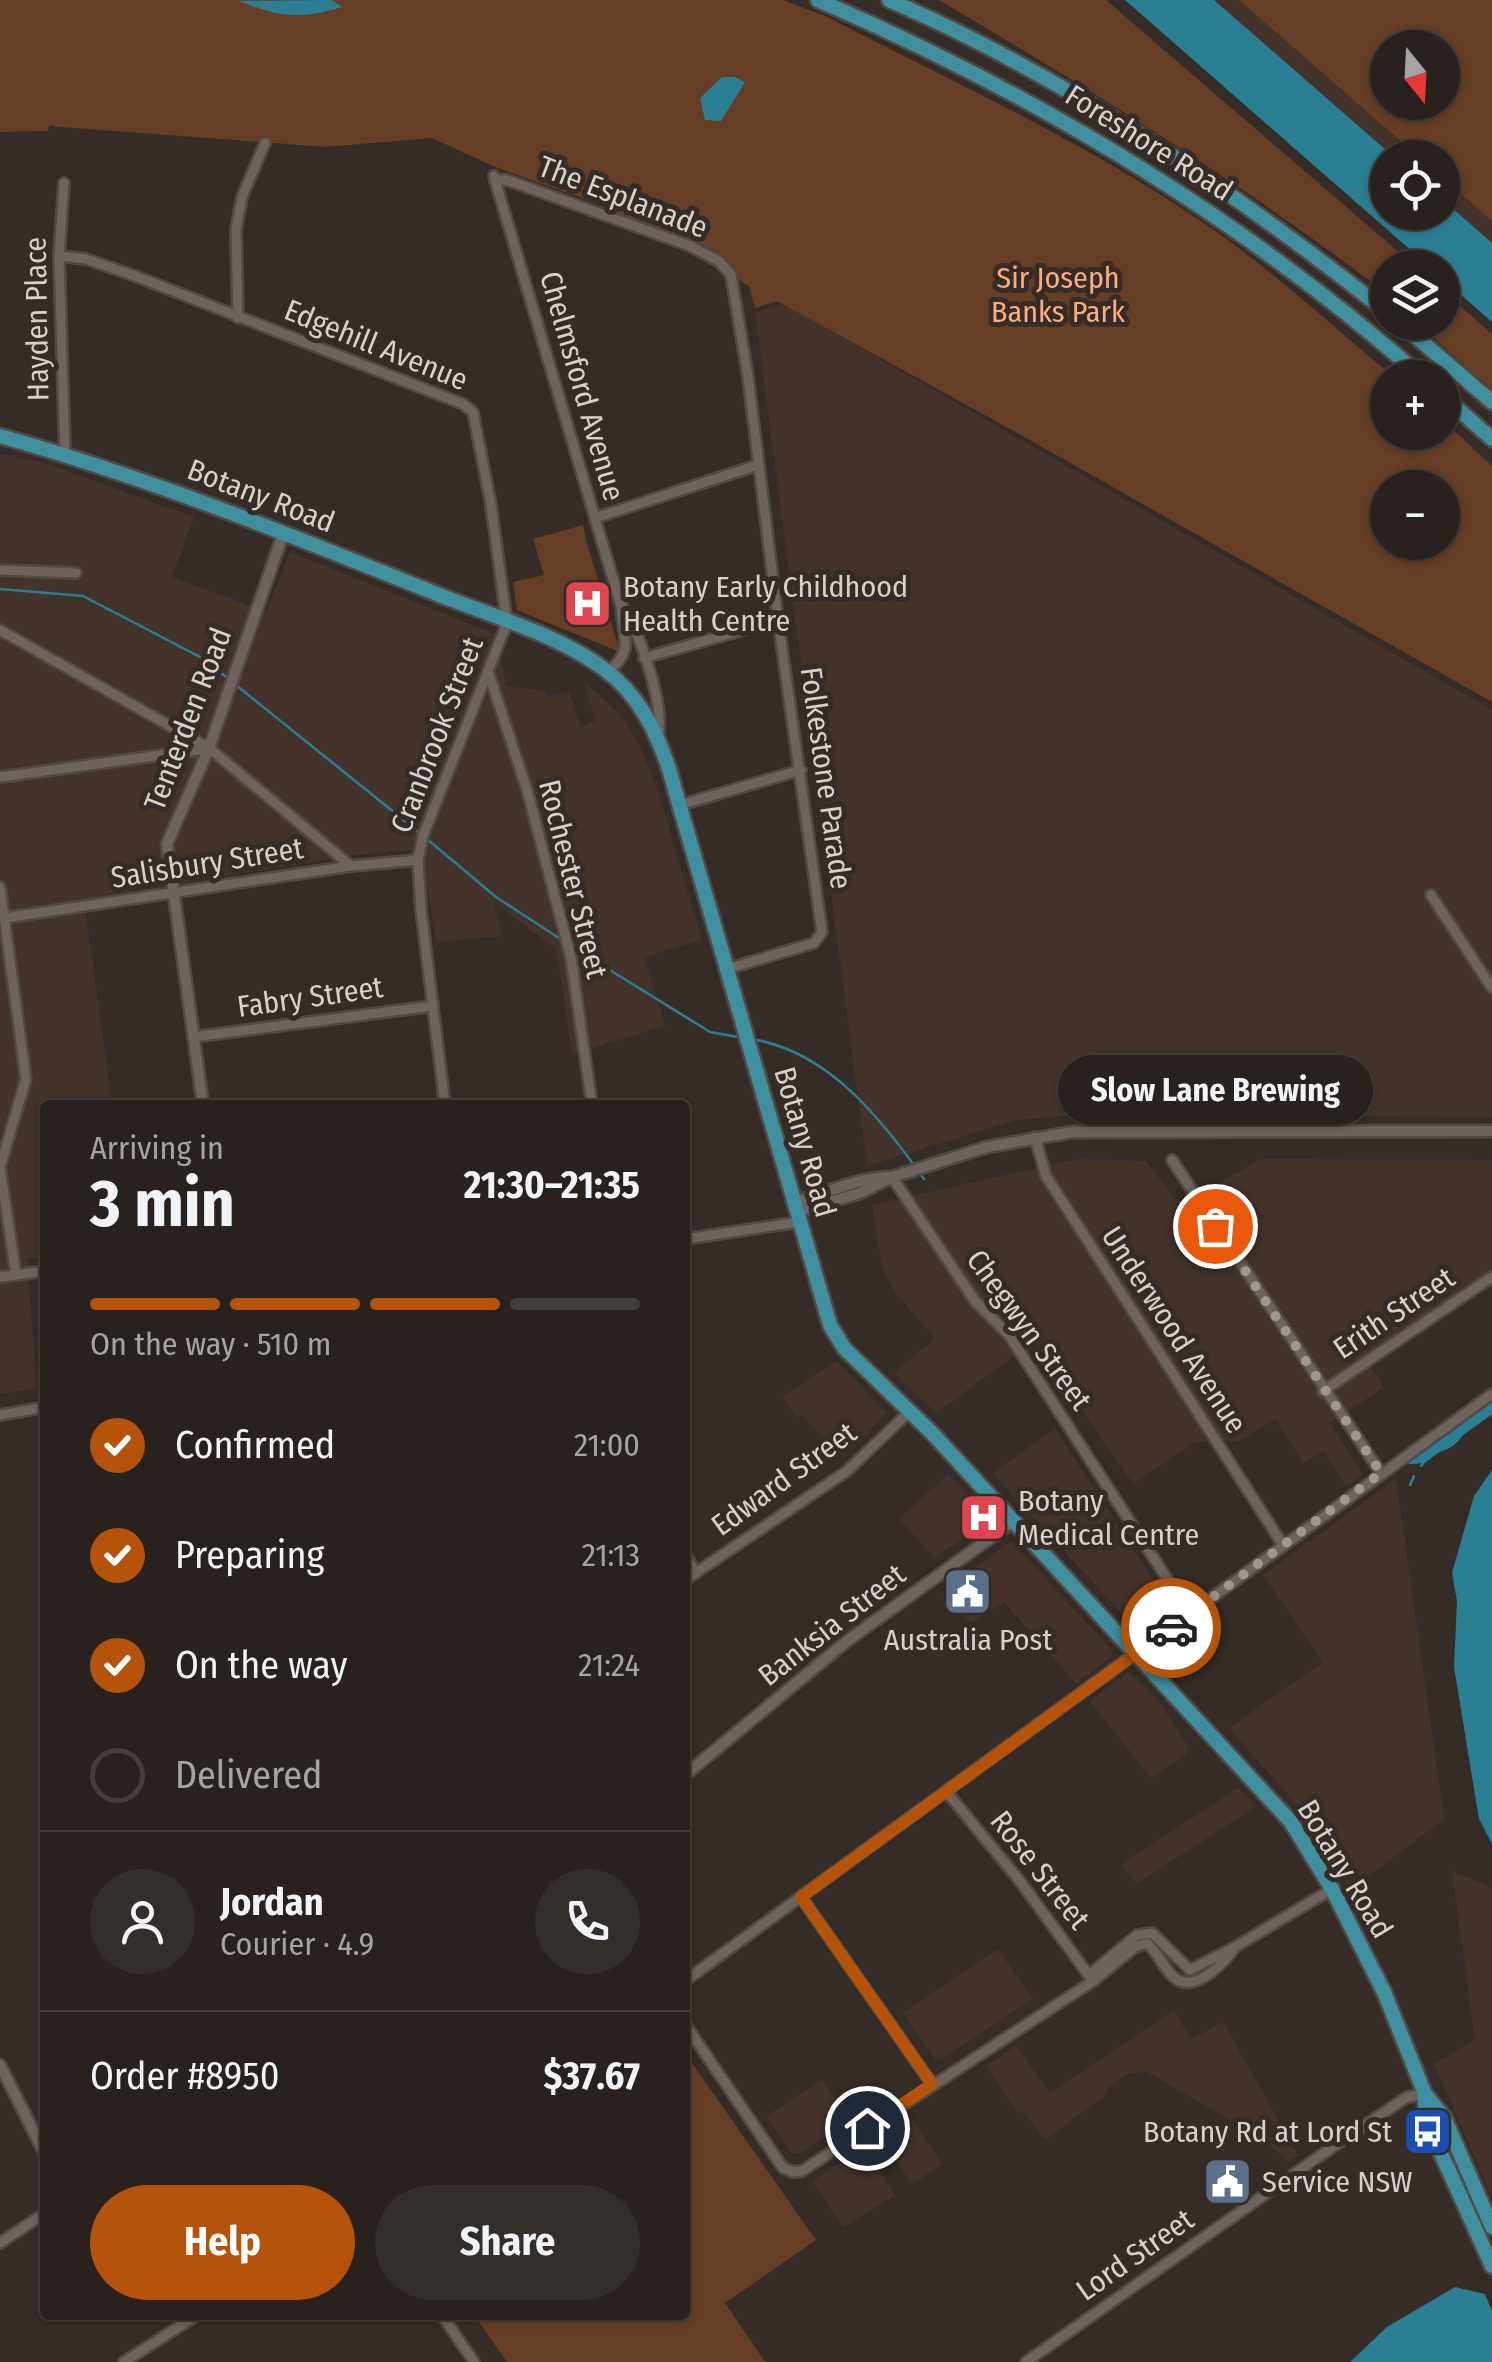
<!DOCTYPE html>
<html lang="en">
<head>
<meta charset="utf-8">
<style>
  :root { --surface:#28211d; --page:#342e2a; --text:#f1f3f6; --muted:#a5a3a4; --line:#443e3b; --accent:#b45309 }
  body { margin:0; font-family:"Fira Sans Condensed",sans-serif; background:var(--page); color:var(--text); height:100vh; display:flex; flex-direction:column; font-size:38px; white-space:nowrap }
  * { box-sizing:border-box; margin:0 }
  p { font-size:32px; color:var(--muted) }
  .icon { flex:none; width:55px; height:55px; fill:none; stroke:currentColor; stroke-width:2; stroke-linecap:round; stroke-linejoin:round }
  .map { position:relative; flex:1; overflow:hidden }
  .sheet { position:absolute; left:40px; top:1100px; width:650px; height:1220px; display:flex; flex-direction:column; background:var(--surface); border-radius:10px; box-shadow:0 2px 8px #0004,0 0 0 2px var(--line) }
  .sheet>* { flex:none }
  .needle { width:65px; rotate:162deg }
  .controls { position:absolute; left:1370px; top:30px; display:grid; gap:20px }
  .controls a { display:grid; place-items:center; width:90px; height:90px; border-radius:50%; background:var(--surface); box-shadow:0 2px 8px #0004,0 0 0 2px var(--line); font-size:50px }
  .pin { position:absolute; display:grid; place-items:center; width:85px; height:85px; color:#fff; margin:-42px; border:5px solid #fff; border-radius:50%; box-shadow:0 2px 10px #0007 }
  .courier { position:absolute; display:grid; place-items:center; width:100px; height:100px; margin:-50px; border:8px solid #b45309; border-radius:50%; background:#fff; color:#222; box-shadow:0 2px 12px #0007 }
  .bubble { position:absolute; height:70px; border-radius:35px; background:var(--surface); box-shadow:0 2px 8px #0004,0 0 0 2px var(--line); font-size:32px; font-weight:700; line-height:70px; text-align:center }
  .overview em { font-style:normal; font-weight:700 }
  .overview div { display:flex; flex-direction:column-reverse }
  .overview { display:flex; align-items:center; justify-content:space-between; height:170px; padding:0 50px }
  h1 { font-size:65px; font-weight:700; line-height:75px }
  .bar { display:grid; grid-template-columns:repeat(4,1fr); gap:15px 10px; align-content:center; height:120px; padding:0 50px }
  .bar i { height:12px; border-radius:8px; background:var(--line) }
  .bar .current { background:var(--accent) }
  .bar p { grid-column:span 4 }
  .line { display:flex; align-items:center; gap:25px; padding:0 50px; border-top:2px solid var(--line) }
  .line div { flex:1 }
  .round { display:grid; place-items:center; flex:none; width:105px; height:105px; border-radius:52px; background:var(--page) }
  ol { padding:0 50px; list-style:none }
  li { display:flex; align-items:center; gap:30px; height:110px }
  li p { margin-inline-start:auto }
  li .icon { padding:10px; border-radius:50%; background:var(--accent); color:#fff; stroke-width:4 }
  li:last-child { color:var(--muted) }
  li i { width:55px; height:55px; border:5px solid var(--line); border-radius:50% }
  .action { display:flex; gap:20px; margin-top:auto; padding:20px 50px }
  .action a { flex:1; height:115px; border-radius:60px; background:var(--accent); color:#fff; font-size:40px; font-weight:700; line-height:115px; text-align:center }
  .action a+a { background:var(--page); color:var(--text) }
  .map>svg:first-child { display:block }
  .built { fill:#43332b; fill-rule:evenodd }
  .green { fill:#663d25; fill-rule:evenodd }
  .water { fill:#2b7f93 }
  .lines { fill:none; stroke-linecap:round; stroke-linejoin:round }
  .stream { stroke:#2b7f93; stroke-width:2.5 }
  .canal { stroke:#2b7f93; stroke-width:10 }
  .minor-casing { stroke:#514945; stroke-width:14 }
  .tertiary-casing { stroke:#514945; stroke-width:15 }
  .primary-casing { stroke:#514945; stroke-width:19 }
  .minor { stroke:#6e635d; stroke-width:9 }
  .tertiary { stroke:#6e635d; stroke-width:10 }
  .primary { stroke:#3f8f9e; stroke-width:14 }
  .done { stroke:#9f9794; stroke-width:10; stroke-dasharray:0 18 }
  .route { stroke:#b45309; stroke-width:12 }
  .labels { text-anchor:middle; stroke-width:10; stroke-linejoin:round; paint-order:stroke }
  .street-label { font-size:30px; fill:#d7d1ce; stroke:#362c27 }
  .park-label { font-size:30px; fill:#feab7e; stroke:#362c27 }
  .poi-label { font-size:30px; fill:#d7d1ce; stroke:#362c27; text-anchor:start }
</style>
</head>
<body>
<div class="map">
<svg width="1492" height="2362" viewBox="0 0 1492 2362">
  <rect width="100%" height="100%" fill="#362c27"/>
  <g class="built">
    <path d="M 1214,0 L 1492,0 L 1492,243 L 1443,200 L 1442,158 L 1394,157 ZM 1388,48 L 1442,48 L 1442,102 L 1388,102 Z"/>
    <polygon points="784,304 1492,710 1492,1117 1072,1115 1016,1120 867,1166 755,312"/>
    <polygon points="0,454 45,463 194,517 172,577 266,612 290,552 497,635 506,686 545,691 547,697 569,691 580,726 596,721 584,682 621,715 640,747 655,782 702,940 644,957 665,1026 572,1054 557,950 494,902 502,936 437,942 422,860 410,850 355,855 84,899 112,1105 45,1105 45,1256 27,1259 37,1388 0,1394"/>
    <polygon points="1077,1159 1146,1161 1180,1206 1261,1159 1492,1160 1492,1283 1370,1366 1384,1387 1330,1423 1363,1475 1346,1487 1323,1450 1304,1464 1275,1419 1239,1441 1194,1442 1133,1484 1035,1341 936,1413 894,1373 935,1338 894,1291 882,1268 872,1205"/>
    <polygon points="836,1361 887,1413 842,1458 802,1415 796,1417 783,1397"/>
    <polygon points="1055,1429 1171,1607 1169,1614 1143,1632 1138,1631 992,1473"/>
    <polygon points="949,1474 990,1518 935,1558 899,1519"/>
    <polygon points="1396,1479 1444,1819 1350,1890 1306,1815 1229,1728 1323,1662 1263,1575"/>
    <polygon points="1011,1541 1113,1652 1112,1656 1076,1683 1004,1602 971,1623 942,1592"/>
    <polygon points="1129,1672 1158,1700 1187,1745 1186,1754 1151,1778 1090,1701"/>
    <polygon points="1238,1788 1256,1806 1137,1884 1121,1865"/>
    <polygon points="1452,1871 1492,1888 1492,2197 1434,2064 1475,2040"/>
    <polygon points="998,1949 1033,1999 941,2060 936,2060 903,2013"/>
    <polygon points="1174,2011 1191,2039 1223,2022 1298,2155 1288,2161 1260,2137 1147,2072 1128,2074 1109,2087 1103,2097 1045,2140 1023,2111 1018,2113 986,2066 1016,2046 1050,2093"/>
    <polygon points="822,2080 851,2121 798,2154 792,2153 766,2116"/>
    <polygon points="910,2116 942,2164 912,2184 879,2137"/>
    <polygon points="864,2147 895,2195 844,2227 812,2181"/>
  </g>
  <g class="green">
    <path d="M 0,0 L 783,0 L 825,16 C 946,78 1072,136 1186,211 C 1260,259 1326,320 1393,377 L 1388,378 L 1388,432 L 1442,432 L 1443,420 L 1492,466 L 1492,702 L 1021,435 L 777,301 L 755,308 L 749,286 L 599,204 L 495,167 L 432,138 L 325,147 L 49,126 L 48,131 L 0,132 ZM 1388,488 L 1442,488 L 1442,542 L 1388,542 Z"/>
    <path d="M 939,0 L 1106,0 L 1416,267 L 1388,268 L 1387,294 C 1244,184 1094,92 939,0 Z"/>
    <path d="M 1239,0 L 1492,0 L 1492,221 L 1443,178 L 1442,158 L 1419,157 ZM 1388,48 L 1442,48 L 1442,102 L 1388,102 Z"/>
    <polygon points="1443,291 1492,334 1492,391 1418,323 1442,322"/>
    <polygon points="583,525 586,540 620,652 517,610 513,582 544,575 533,539"/>
    <polygon points="685,2053 816,2240 725,2303 765,2362 507,2362 474,2315 685,2315"/>
  </g>
  <g class="water">
    <path d="M 332,0 L 342,7 C 298,20 281,17 239,1 Z"/>
    <polygon points="1125,0 1214,0 1394,157 1388,158 1388,212 1442,212 1443,200 1492,243 1492,322 1443,279 1442,268 1430,267"/>
    <polygon points="722,77 735,77 745,82 721,121 705,120 700,98"/>
    <polygon points="1492,1470 1492,1844 1479,1819 1454,1667 1457,1601 1452,1573 1474,1496"/>
    <polygon points="1455,2287 1485,2294 1492,2311 1492,2362 1350,2362 1387,2327"/>
  </g>
  <g class="lines">
    <g class="stream">
      <polyline points="0,589 83,596 202,658 230,680"/>
      <polyline points="236,685 421,834"/>
      <polyline points="427,839 496,897 565,942"/>
      <polyline points="571,946 710,1032 738,1037"/>
      <path d="M 751,1039 C 823,1050 873,1109 914,1165"/>
      <polyline points="918,1171 924,1179"/>
      <polyline points="1416,1463 1423,1458"/>
      <path d="M 1421,1466 L 1431,1452 C 1447,1451 1460,1442 1465,1427"/>
      <polyline points="1410,1485 1414,1476"/>
    </g>
    <polyline class="canal" points="1410,1459 1423,1458 1492,1408"/>
    <defs>
      <g id="minor">
        <polyline points="494,176 495,180 507,180 690,246 719,261 731,275 748,377 778,620 822,932 814,943 727,969"/>
        <path d="M 495,180 L 621,606 C 622,637 636,649 608,672"/>
        <polyline points="64,183 59,256 65,454"/>
        <polyline points="59,256 86,259 135,276 463,404 473,412 491,505 507,623 423,836 418,860 421,910 445,1105"/>
        <polyline points="238,318 236,230 242,197 265,143"/>
        <polyline points="595,518 758,465"/>
        <polyline points="0,570 76,573"/>
        <path d="M 622,606 C 640,633 665,705 658,736"/>
        <polyline points="0,630 209,748 351,866"/>
        <polyline points="644,658 778,620"/>
        <polyline points="488,671 527,790 571,958 592,1105"/>
        <polyline points="0,777 206,749"/>
        <polyline points="680,805 801,770"/>
        <polyline points="0,887 26,1079 0,1167 16,1275"/>
        <polyline points="1431,895 1492,988"/>
        <polyline points="4,918 351,866 418,860"/>
        <polyline points="193,1037 433,1006"/>
        <polyline points="1035,1137 1046,1176 1283,1545"/>
        <polyline points="1172,1160 1381,1473"/>
        <polyline points="892,1177 975,1301 1009,1335 1190,1614"/>
        <polyline points="685,1239 799,1222"/>
        <polyline points="0,1277 45,1271"/>
        <polyline points="1323,1391 1492,1277"/>
        <polyline points="0,1415 45,1407"/>
        <polyline points="685,1554 696,1573"/>
        <polyline points="685,1580 847,1471 909,1412"/>
        <polyline points="946,1791 1019,1880 1093,1981"/>
        <polyline points="801,1897 932,2084"/>
        <polyline points="685,1981 1492,1394"/>
        <polyline points="1093,1981 1094,1971 1137,1935 1152,1933 1190,1970 1235,1947 1332,1889"/>
        <path d="M 685,2024 L 783,2168 L 793,2172 L 802,2171 L 1093,1981 L 1135,1947 L 1147,1943 C 1159,1953 1166,1975 1180,1981 C 1199,1989 1226,1961 1235,1947"/>
        <polyline points="0,2243 45,2213"/>
        <polyline points="442,2315 474,2362"/>
        <polyline points="124,2362 197,2315"/>
        <polyline points="1026,2362 1337,2144 1407,2097 1425,2094"/>
      </g>
      <g id="tertiary">
        <polyline points="203,1105 167,844 209,748 283,534"/>
        <path d="M 794,1202 C 826,1194 857,1177 891,1177"/>
        <polyline points="796,1212 860,1193 892,1177 987,1147 1073,1132 1492,1131"/>
        <polyline points="685,1775 847,1641 1014,1521"/>
        <polyline points="0,2065 45,2154"/>
      </g>
      <g id="primary">
        <path d="M 818,0 C 1038,95 1243,219 1423,378"/>
        <path d="M 889,0 C 1067,77 1236,192 1388,313"/>
        <polyline points="1399,322 1492,402"/>
        <polyline points="1442,395 1492,439"/>
        <path d="M 0,436 C 149,478 293,536 437,594 C 489,615 559,635 604,669 C 638,694 656,730 669,769 L 830,1325 L 844,1348 L 932,1433 L 1291,1822 L 1332,1889 L 1384,1992 L 1425,2094 L 1444,2117 L 1492,2227"/>
        <polyline points="1425,2094 1425,2118 1492,2266"/>
      </g>
    </defs>
    <use href="#minor" class="minor-casing"/>
    <use href="#tertiary" class="tertiary-casing"/>
    <use href="#primary" class="primary-casing"/>
    <use href="#minor" class="minor"/>
    <use href="#tertiary" class="tertiary"/>
    <use href="#primary" class="primary"/>
  </g>
  <g class="lines">
    <polyline class="done" points="1171,1628 1381,1473 1215,1226"/>
    <polyline class="route" points="867,2128 932,2084 801,1897 1171,1628"/>
  </g>
  <defs>
    <symbol id="hospital-square" viewBox="-11 -11 22 22"><rect x="-9" y="-9" width="18" height="18" rx="4" fill="#e0444e" stroke="#362c27"/><path d="M-5-5h3v3.5h4V-5h3V5h-3V1.5h-4V5h-3Z" fill="#fff"/></symbol>
    <symbol id="civic-square" viewBox="-11 -11 22 22"><rect x="-9" y="-9" width="18" height="18" rx="4" fill="#5c6f8a" stroke="#362c27"/><path d="M-.6-6.5H3V-4.5H.6V-3L4-1V1h2V6H-6V1h2V-1L-.6-3ZM-1.2 2.5V6h2.4V2.5Z" fill="#fff"/></symbol>
    <symbol id="bus-square" viewBox="-11 -11 22 22"><rect x="-9" y="-9" width="18" height="18" rx="4" fill="#1a4fb4" stroke="#362c27"/><path d="M-5-6H5V4H4V6H2V4H-2V6H-4V4H-5ZM-3.5-4V0h7V-4ZM-3.5 1.2v1.5H-2V1.2ZM2 1.2v1.5H3.5V1.2Z" fill="#fff"/></symbol>
  </defs>
  <g fill-rule="evenodd">
    <use href="#hospital-square" x="560" y="576" width="55" height="55"/>
    <use href="#hospital-square" x="956" y="1490" width="55" height="55"/>
    <use href="#civic-square" x="940" y="1564" width="55" height="55"/>
    <use href="#bus-square" x="1400" y="2104" width="55" height="55"/>
    <use href="#civic-square" x="1200" y="2154" width="55" height="55"/>
  </g>
  <g class="labels">
    <g class="street-label">
      <text transform="translate(1149 143) rotate(32)" y="10">Foreshore Road</text>
      <text transform="translate(623 197) rotate(21)" y="10">The Esplanade</text>
      <text transform="translate(37 319) rotate(-91)" y="10">Hayden Place</text>
      <text transform="translate(376 345) rotate(22)" y="10">Edgehill Avenue</text>
      <text transform="translate(582 386) rotate(74)" y="10">Chelmsford Avenue</text>
      <text transform="translate(261 496) rotate(21)" y="10">Botany Road</text>
      <text transform="translate(188 719) rotate(-69)" y="10">Tenterden Road</text>
      <text transform="translate(437 735) rotate(-69)" y="10">Cranbrook Street</text>
      <text transform="translate(826 778) rotate(82)" y="10">Folkestone Parade</text>
      <text transform="translate(207 863) rotate(-9)" y="10">Salisbury Street</text>
      <text transform="translate(573 879) rotate(76)" y="10">Rochester Street</text>
      <text transform="translate(310 997) rotate(-8)" y="10">Fabry Street</text>
      <text transform="translate(805 1142) rotate(74)" y="10">Botany Road</text>
      <text transform="translate(1394 1313) rotate(-34)" y="10">Erith Street</text>
      <text transform="translate(1029 1330) rotate(54)" y="10">Chegwyn Street</text>
      <text transform="translate(1174 1330) rotate(57)" y="10">Underwood Avenue</text>
      <text transform="translate(784 1479) rotate(-36)" y="10">Edward Street</text>
      <text transform="translate(832 1625) rotate(-38)" y="10">Banksia Street</text>
      <text transform="translate(1345 1869) rotate(59)" y="10">Botany Road</text>
      <text transform="translate(1040 1870) rotate(52)" y="10">Rose Street</text>
      <text transform="translate(1135 2255) rotate(-35)" y="10">Lord Street</text>
    </g>
    <g class="park-label">
      <text x="1058" y="288">Sir Joseph<tspan x="1058" dy="34">Banks Park</tspan></text>
    </g>
    <g class="poi-label">
      <text x="623" y="597">Botany Early Childhood<tspan x="623" dy="34">Health Centre</tspan></text>
      <text x="1018" y="1511">Botany<tspan x="1018" dy="34">Medical Centre</tspan></text>
      <text x="968" y="1650" text-anchor="middle">Australia Post</text>
      <text x="1392" y="2142" text-anchor="end">Botany Rd at Lord St</text>
      <text x="1262" y="2192">Service NSW</text>
    </g>
  </g>
</svg>
<div class="controls">
<a><svg class="needle" viewBox="-14 -14 28 28"><path d="M0-13l5 13h-10z" fill="#e53935"/><path d="M0 13l5-13h-10z" fill="#a5a3a4"/></svg></a>
<a><svg class="icon" aria-label="locate" viewBox="0 0 24 24"><circle cx="12" cy="12" r="6"/><path d="M12 2v4M12 18v4M2 12h4M18 12h4"/></svg></a>
<a><svg class="icon" aria-label="layers" viewBox="0 0 24 24"><path d="M12 4l9 5-9 5-9-5zM3 14l9 5 9-5"/></svg></a>
<a>+</a>
<a>−</a>
</div>
<div class="pin" style="left:1215px;top:1226px;background:#ea580c"><svg class="icon" aria-label="bag" viewBox="0 0 24 24"><path d="M5 8h14l-1 12H6zM9 8a3 3 0 0 1 6 0"/></svg></div>
<div class="pin" style="left:867px;top:2128px;background:#1f2937"><svg class="icon" aria-label="home" viewBox="0 0 24 24"><path d="M3 11l9-7 9 7M6 9v11h12V9"/></svg></div>
<div class="courier" style="left:1171px;top:1628px"><svg class="icon" aria-label="car" viewBox="0 0 24 24"><path d="M5 17H2v-5l4-1 3-4h7l3 4 3 1v5h-3M9 17h6M6 11h13"/><circle cx="7" cy="17" r="2"/><circle cx="17" cy="17" r="2"/></svg></div>
<div class="bubble" style="left:1058px;top:1055px;width:315px">Slow Lane Brewing</div>
<section class="sheet">
<div class="overview"><div><h1>3 min</h1><p>Arriving in</p></div><em>21:30–21:35</em></div>
<div class="bar"><i class="current"></i><i class="current"></i><i class="current"></i><i></i><p>On the way · 510 m</p></div>
<ol>
<li><svg class="icon" aria-label="check" viewBox="0 0 24 24"><path d="M5 12l5 5 9-10"/></svg>Confirmed<p>21:00</p></li>
<li><svg class="icon" aria-label="check" viewBox="0 0 24 24"><path d="M5 12l5 5 9-10"/></svg>Preparing<p>21:13</p></li>
<li><svg class="icon" aria-label="check" viewBox="0 0 24 24"><path d="M5 12l5 5 9-10"/></svg>On the way<p>21:24</p></li>
<li><i></i>Delivered</li>
</ol>
<div class="line" style="height:180px"><a class="round"><svg class="icon" aria-label="person" viewBox="0 0 24 24"><circle cx="12" cy="8" r="4"/><path d="M4 21q1-7 8-7t8 7"/></svg></a><div><b>Jordan</b><p>Courier · 4.9</p></div><a class="round"><svg class="icon" aria-label="phone" viewBox="0 0 24 24"><path d="M5 4h4l2 5-3 2q2 4 5 5l2-3 5 2v4C11 20 4 13 5 4z"/></svg></a></div>
<div class="line" style="height:130px"><div>Order #8950</div><b>$37.67</b></div>
<div class="action"><a>Help</a><a>Share</a></div>
</section>
</div>
</body>
</html>
